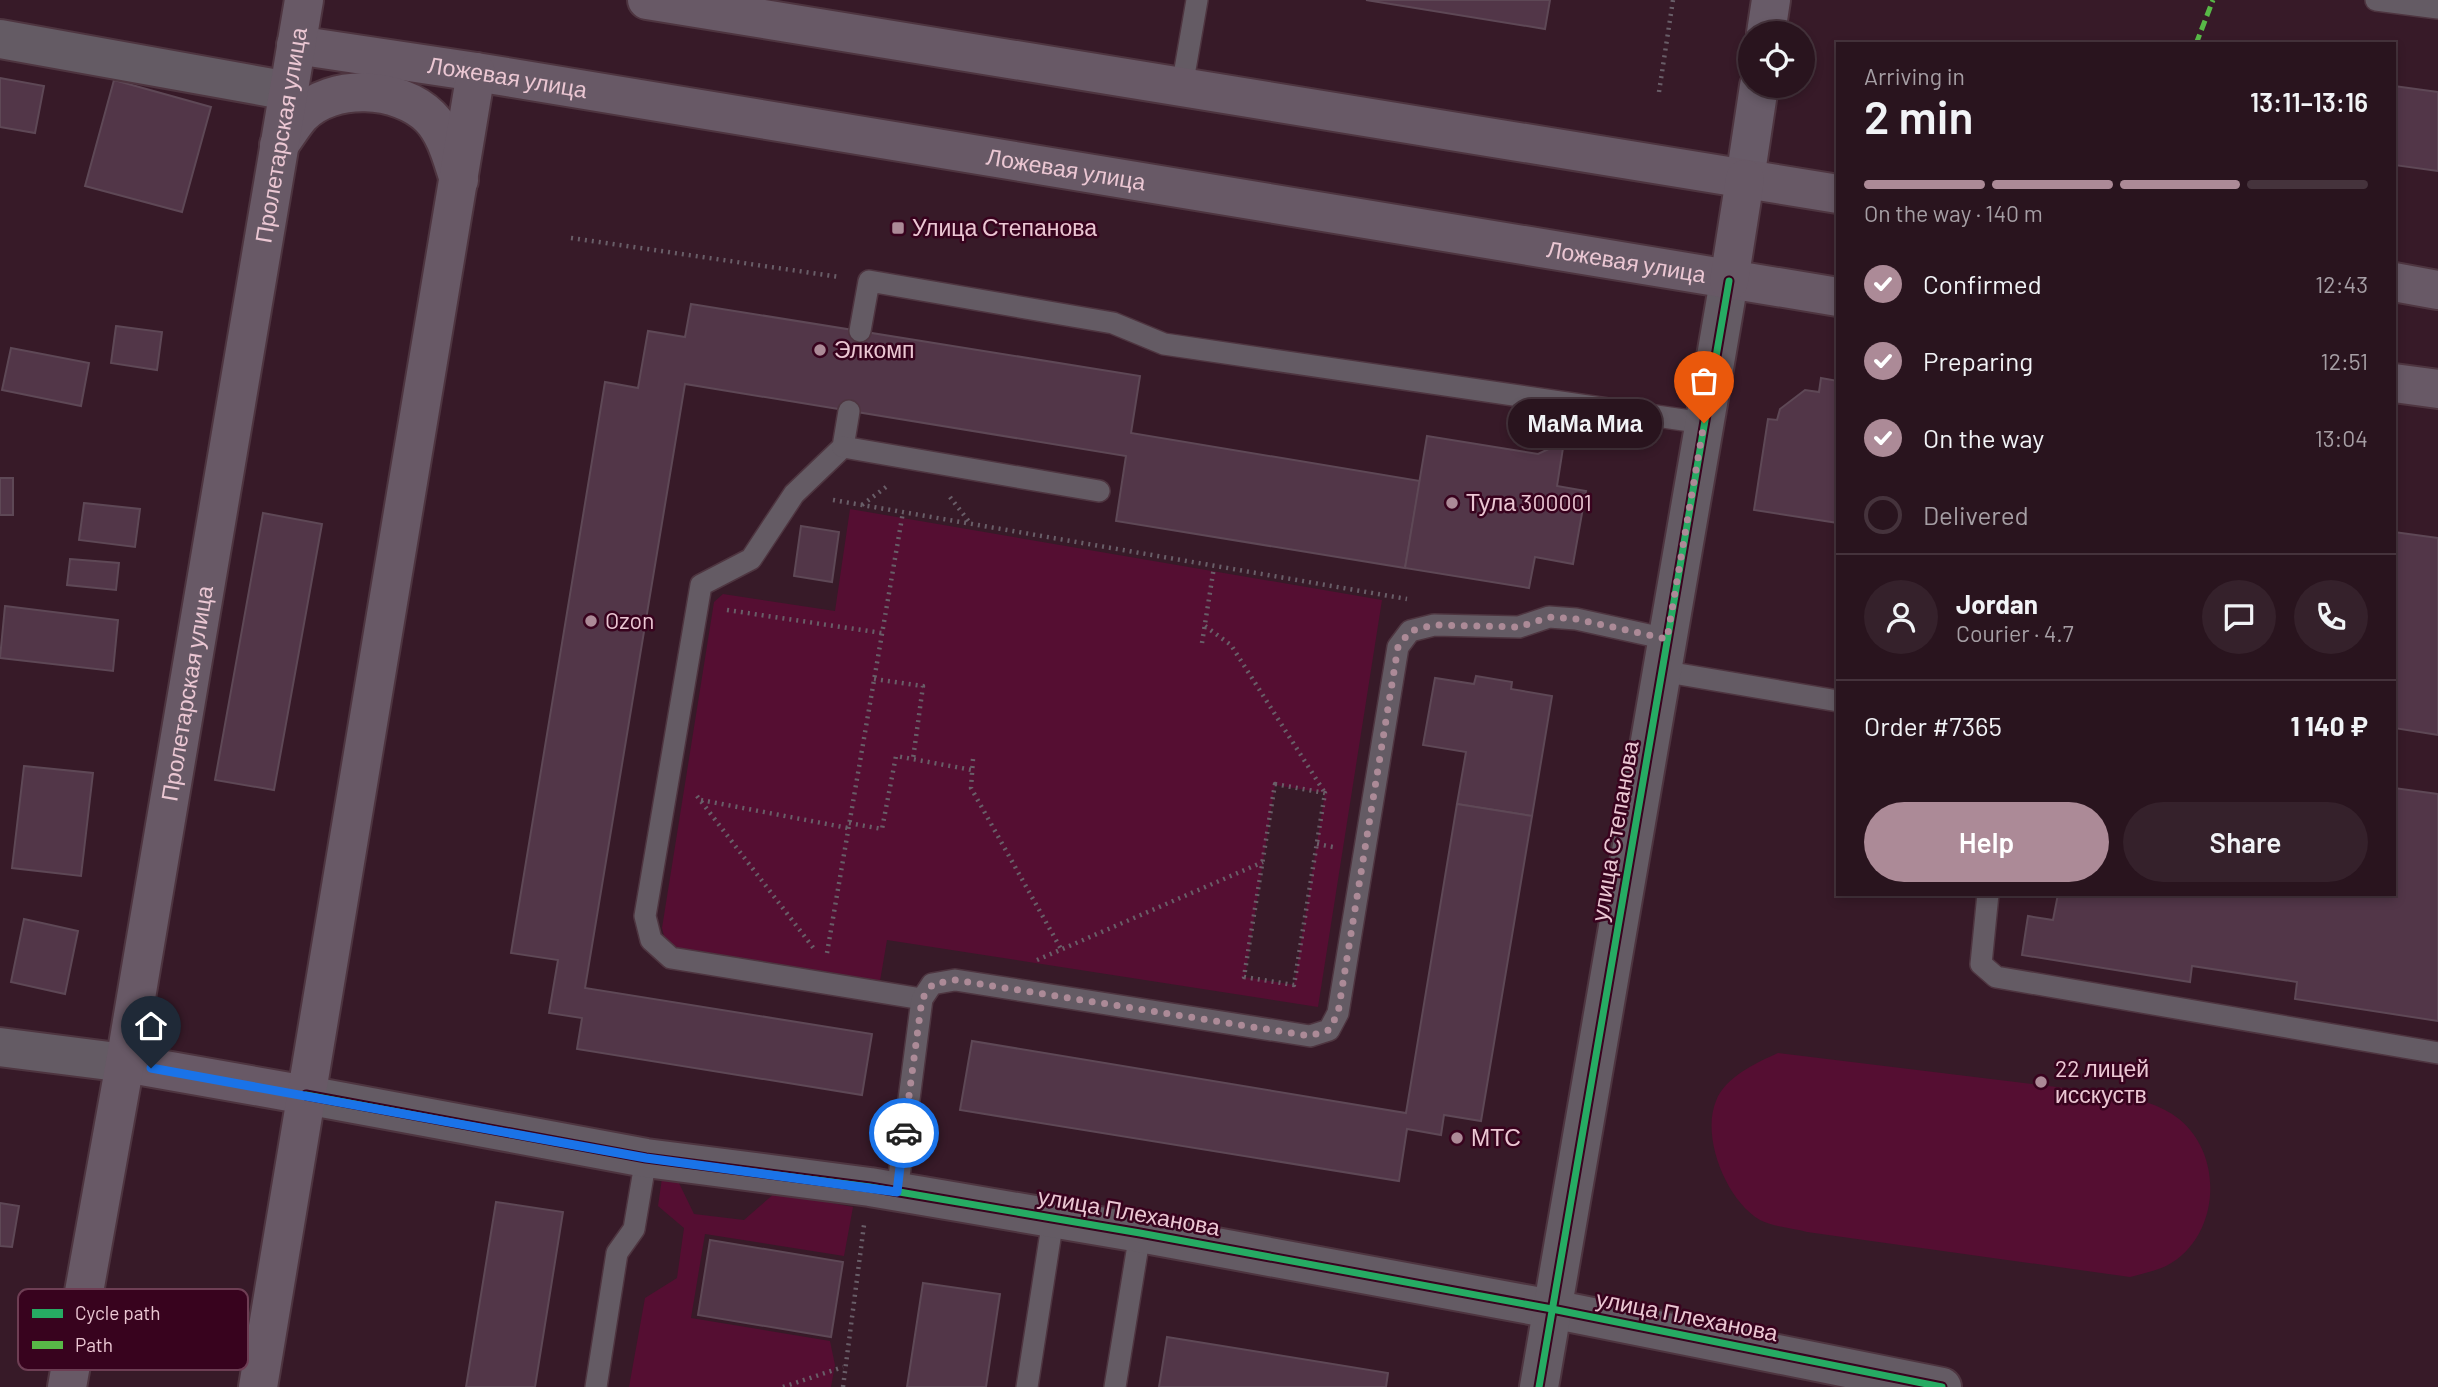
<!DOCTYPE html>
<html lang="en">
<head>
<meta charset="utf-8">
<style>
  :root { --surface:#29141e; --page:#35212b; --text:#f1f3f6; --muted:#a59ea4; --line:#45333c; --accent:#ac8a97 }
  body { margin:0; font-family:Barlow,sans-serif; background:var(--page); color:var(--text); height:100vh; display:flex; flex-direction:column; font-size:26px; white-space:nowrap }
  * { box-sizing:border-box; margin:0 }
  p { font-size:23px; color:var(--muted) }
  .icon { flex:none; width:38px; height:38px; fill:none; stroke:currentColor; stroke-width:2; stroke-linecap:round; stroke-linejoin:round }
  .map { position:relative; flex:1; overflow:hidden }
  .details { position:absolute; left:1836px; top:42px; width:560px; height:854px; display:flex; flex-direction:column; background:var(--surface); border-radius:0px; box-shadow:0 4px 10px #0003,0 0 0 2px var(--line) }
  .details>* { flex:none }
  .buttons { position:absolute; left:1738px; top:21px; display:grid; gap:14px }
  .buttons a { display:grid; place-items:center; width:77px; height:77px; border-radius:50%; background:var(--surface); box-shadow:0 4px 10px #0003,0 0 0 2px var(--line); font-size:35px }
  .pin { position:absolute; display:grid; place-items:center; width:60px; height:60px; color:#fff; margin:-72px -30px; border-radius:50% 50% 50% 0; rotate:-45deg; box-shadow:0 0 7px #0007 }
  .pin .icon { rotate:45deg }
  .courier { position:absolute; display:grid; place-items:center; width:70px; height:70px; margin:-35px; border:5px solid #1a73e8; border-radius:50%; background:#fff; color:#222; box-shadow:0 2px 9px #0007 }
  .bubble { position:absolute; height:49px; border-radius:24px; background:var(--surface); box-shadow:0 4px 10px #0003,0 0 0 2px var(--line); font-size:23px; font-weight:600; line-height:49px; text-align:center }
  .summary em { font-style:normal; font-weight:600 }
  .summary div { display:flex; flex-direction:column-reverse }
  .summary { display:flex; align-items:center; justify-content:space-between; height:119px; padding:0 28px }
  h1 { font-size:46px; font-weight:600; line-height:52px }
  .bar { display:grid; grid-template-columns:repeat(4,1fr); gap:10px 7px; align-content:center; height:84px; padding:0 28px }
  .bar i { height:9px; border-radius:5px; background:var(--line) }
  .bar .selected { background:var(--accent) }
  .bar p { grid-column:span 4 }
  .line { display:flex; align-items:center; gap:18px; padding:0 28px; border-top:2px solid var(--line) }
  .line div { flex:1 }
  .round { display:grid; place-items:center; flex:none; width:74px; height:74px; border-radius:37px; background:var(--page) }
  ol { padding:0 28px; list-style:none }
  li { display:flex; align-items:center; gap:21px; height:77px }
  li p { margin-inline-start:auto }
  li .icon { padding:7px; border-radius:50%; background:var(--accent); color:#fff; stroke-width:4 }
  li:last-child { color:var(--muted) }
  li i { width:38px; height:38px; border:4px solid var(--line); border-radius:50% }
  .cta { display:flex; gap:14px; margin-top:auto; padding:14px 28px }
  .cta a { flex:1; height:80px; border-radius:42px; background:var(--accent); color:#fff; font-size:28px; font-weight:600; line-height:80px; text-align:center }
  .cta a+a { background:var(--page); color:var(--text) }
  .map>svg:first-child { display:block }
  .green { fill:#550e32; fill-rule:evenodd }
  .building { fill:#523648; stroke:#5e4856; stroke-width:2 }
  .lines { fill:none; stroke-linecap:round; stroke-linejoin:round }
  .lane-casing { stroke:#4e3540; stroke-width:24 }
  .street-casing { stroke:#4e3540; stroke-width:42 }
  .secondary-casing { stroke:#4e3540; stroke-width:42 }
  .primary-casing { stroke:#4e3540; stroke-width:42 }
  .path { stroke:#695e68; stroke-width:4.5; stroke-dasharray:2 5; stroke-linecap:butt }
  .lane { stroke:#645b64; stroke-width:21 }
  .street { stroke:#645b64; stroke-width:38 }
  .secondary { stroke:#685b68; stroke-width:38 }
  .primary { stroke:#685966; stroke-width:38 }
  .quiet { stroke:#58b947; stroke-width:5; stroke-dasharray:10 5; stroke-linecap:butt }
  .cycleway-casing { stroke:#38031e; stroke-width:11 }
  .cycleway { stroke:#26ab63; stroke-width:7 }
  .done { stroke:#ac8a97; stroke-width:7; stroke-dasharray:0 12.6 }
  .route { stroke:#1a73e8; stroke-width:9 }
  .poi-dot { fill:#ac8a97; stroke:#38031e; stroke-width:2.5 }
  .labels { text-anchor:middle; stroke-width:5; stroke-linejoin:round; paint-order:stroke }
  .street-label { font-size:23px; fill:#ebc7d3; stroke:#38031e }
  .poi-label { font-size:23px; fill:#ebc7d3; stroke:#38031e; text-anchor:start }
  .key { fill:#38031e; stroke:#6e3e54; stroke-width:2 }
  .key-label { font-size:19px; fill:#ebc7d3 }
</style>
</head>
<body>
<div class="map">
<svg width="2438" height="1387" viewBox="0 0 2438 1387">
  <rect width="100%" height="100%" fill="#371a28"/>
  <g class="green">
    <path d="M 850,509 L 1382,600 L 1318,1007 L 887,940 L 880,981 L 674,947 L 665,940 L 662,928 L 714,602 L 723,594 L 835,611 ZM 1275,785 L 1325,793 L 1294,985 L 1245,977 Z"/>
    <path d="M 1778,1053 L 2114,1094 C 2137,1099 2160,1104 2179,1119 C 2225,1156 2220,1238 2166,1266 C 2155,1271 2141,1274 2130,1277 L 1807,1232 C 1793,1228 1773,1227 1760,1220 C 1726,1200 1701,1137 1716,1101 C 1725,1077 1756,1063 1778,1053 Z"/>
    <polygon points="662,1178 678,1181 694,1214 744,1220 776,1192 853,1207 844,1256 705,1234 691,1318 830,1341 835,1365 831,1387 629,1387 645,1298 677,1278 684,1228 658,1206"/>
  </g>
  <g class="building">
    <polygon points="1366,0 1550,0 1545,29"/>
    <polygon points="0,78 44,86 35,133 0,127"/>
    <polygon points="114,80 211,107 182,212 85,186"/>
    <polygon points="2394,86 2438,92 2438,171 2394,165"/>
    <polygon points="691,304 1140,376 1131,433 1420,481 1405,568 1116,521 1126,456 685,384 585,988 872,1034 862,1095 577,1049 582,1018 549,1013 558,960 511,953 605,382 638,388 648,331 685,337"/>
    <polygon points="116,326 162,332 157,370 111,363"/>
    <polygon points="11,348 89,363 81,406 2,390"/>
    <polygon points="1821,378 1838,381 1838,523 1754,510 1768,419 1777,420 1780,409 1805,390 1819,392"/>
    <polygon points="1427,436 1538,454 1553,447 1563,448 1557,486 1586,491 1573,564 1535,557 1529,588 1405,568"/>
    <rect x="0" y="478" width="13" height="37"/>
    <polygon points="84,503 140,509 135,547 79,540"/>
    <polygon points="263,513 322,524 274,790 215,780"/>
    <polygon points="801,526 839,532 832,582 794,576"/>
    <polygon points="2394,532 2438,538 2438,735 2394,728"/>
    <polygon points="70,559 119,563 116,590 67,585"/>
    <polygon points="5,606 118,620 113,671 0,658"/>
    <polygon points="1476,676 1512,682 1511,689 1552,696 1532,816 1457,804 1466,752 1423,745 1435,678 1474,684"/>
    <polygon points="24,766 93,773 81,876 12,868"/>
    <polygon points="2394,788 2438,794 2438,1021 2295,999 2297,982 2192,966 2190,982 2022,955 2028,916 2053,920 2058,894 2394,894"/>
    <polygon points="1457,804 1532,816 1481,1121 1444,1115 1441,1135 1407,1129 1399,1181 960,1110 972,1041 1406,1113"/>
    <polygon points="24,919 78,931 65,994 11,982"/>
    <polygon points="496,1202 563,1212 535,1387 466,1387"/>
    <polygon points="0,1203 19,1206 12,1247 0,1246"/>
    <polygon points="710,1240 843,1262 831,1337 698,1315"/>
    <polygon points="923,1283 1000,1294 986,1387 907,1387"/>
    <polygon points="1167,1337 1388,1373 1386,1387 1159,1387"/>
  </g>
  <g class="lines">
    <defs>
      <g id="lane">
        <polyline points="2376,0 2438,8"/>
        <polyline points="1182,87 1197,0"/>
        <polyline points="860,331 869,281 1113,323 1164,344 1704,423"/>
        <polyline points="849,411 843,447 794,494 751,559 701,585 645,916 651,940 671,958 922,999"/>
        <polyline points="843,447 1099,491"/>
        <polyline points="1661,671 1838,701"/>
        <polyline points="1988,894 1981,964 1996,977 2438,1053"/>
        <polyline points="897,1192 922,999 932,984 955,980 1310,1036 1329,1030 1338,1013 1398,647 1410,631 1434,625 1519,627 1549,617 1576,619 1667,639"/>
        <polyline points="596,1387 617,1253 634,1229 646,1158"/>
        <polyline points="1027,1387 1053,1219"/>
        <polyline points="1115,1387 1140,1233"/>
      </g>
      <g id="street">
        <polyline points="0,39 289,91"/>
        <polyline points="0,1047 125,1063"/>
        <polyline points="306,1095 646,1158 870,1187 1140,1233 1552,1309 1942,1387"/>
        <polyline points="1539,1387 1729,281"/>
      </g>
      <g id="secondary">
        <polyline points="1766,33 1771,0"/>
        <polyline points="1745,179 1759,86"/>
      </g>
      <g id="primary">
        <polyline points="647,0 1838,194"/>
        <path id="s1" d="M 296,45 L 476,72 L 1838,297"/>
        <path d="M 279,145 C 286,136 293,124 301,115 C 332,83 399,86 430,117 C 446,133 452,159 459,180"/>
        <polyline points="1729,281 1745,179"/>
        <polyline points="2394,282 2438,290"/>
        <polyline points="2394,383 2438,389"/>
        <polyline points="125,1063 306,1095"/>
        <path id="s2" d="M 67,1387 L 125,1063 L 304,0"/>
        <polyline points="258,1387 476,72"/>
      </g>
    </defs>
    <use href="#lane" class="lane-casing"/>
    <use href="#street" class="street-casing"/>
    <use href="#secondary" class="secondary-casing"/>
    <use href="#primary" class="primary-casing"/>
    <g class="path">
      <polyline points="1659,92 1673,0"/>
      <polyline points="571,238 840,277"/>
      <polyline points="950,497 970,523"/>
      <polyline points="833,500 1407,599"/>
      <polyline points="862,505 886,487"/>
      <polyline points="727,610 882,633"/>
      <polyline points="1205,626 1231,645 1325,793"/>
      <polyline points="1202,643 1214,567"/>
      <polyline points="874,679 923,686 913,759"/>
      <polyline points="973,759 971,788 1061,949"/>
      <polygon points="1275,784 1325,793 1294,985 1244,977"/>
      <polyline points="697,796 815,950"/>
      <polyline points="701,800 848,828"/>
      <polyline points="849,823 882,829 896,756 972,770"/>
      <polyline points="1317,844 1333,847"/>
      <polyline points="827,953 903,512"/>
      <polyline points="1037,960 1263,862"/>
      <polyline points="783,1387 843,1367"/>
      <polyline points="843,1387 864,1225"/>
    </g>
    <use href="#lane" class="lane"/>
    <use href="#street" class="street"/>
    <use href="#secondary" class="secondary"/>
    <use href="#primary" class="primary"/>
    <polyline class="quiet" points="2196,44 2213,0"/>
    <defs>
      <g id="cycleway">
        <polyline points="306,1095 646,1158 870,1187 1140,1233 1552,1309 1942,1387"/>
        <polyline points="1539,1387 1729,281"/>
      </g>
    </defs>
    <use href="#cycleway" class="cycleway-casing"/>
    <use href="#cycleway" class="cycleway"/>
  </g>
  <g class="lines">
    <polyline class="done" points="904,1133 922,999 933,984 955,980 1310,1036 1329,1030 1338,1013 1398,647 1410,631 1434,625 1519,627 1549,617 1576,619 1667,639 1704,423"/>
    <polyline class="route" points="151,1068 646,1158 897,1192 904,1133"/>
  </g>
  <g class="poi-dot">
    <rect x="891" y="221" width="14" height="14" rx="3.5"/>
    <circle cx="820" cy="350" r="7"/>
    <circle cx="1452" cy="503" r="7"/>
    <circle cx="591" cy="621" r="7"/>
    <circle cx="2041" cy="1082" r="7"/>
    <circle cx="1457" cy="1138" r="7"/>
  </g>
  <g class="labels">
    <g class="street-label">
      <text dy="8" stroke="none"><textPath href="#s1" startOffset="214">Ложевая улица</textPath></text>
      <text dy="8" stroke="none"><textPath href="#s2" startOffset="1270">Пролетарская улица</textPath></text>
      <text dy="8" stroke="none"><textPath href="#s1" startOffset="780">Ложевая улица</textPath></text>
      <text dy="8" stroke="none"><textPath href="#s1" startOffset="1348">Ложевая улица</textPath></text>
      <text dy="8" stroke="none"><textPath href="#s2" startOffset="704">Пролетарская улица</textPath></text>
      <text transform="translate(1615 831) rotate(-80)" y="8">улица Степанова</text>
      <text transform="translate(1129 1212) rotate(10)" y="8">улица Плеханова</text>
      <text transform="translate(1687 1316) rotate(11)" y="8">улица Плеханова</text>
    </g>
    <g class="poi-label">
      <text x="912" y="236">Улица Степанова</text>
      <text x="834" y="358">Элкомп</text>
      <text x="1466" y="511">Тула 300001</text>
      <text x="605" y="629">Ozon</text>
      <text x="2055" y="1077">22 лицей<tspan x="2055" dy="26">исскуств</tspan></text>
      <text x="1471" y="1146">МТС</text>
    </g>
  </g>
  <rect x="18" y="1289" width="230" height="81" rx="10" class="key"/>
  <rect x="32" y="1309" width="31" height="9" fill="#26ab63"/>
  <rect x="32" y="1341" width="31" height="8" fill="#58b947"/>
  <g class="key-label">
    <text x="75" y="1320">Cycle path</text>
    <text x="75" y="1352">Path</text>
  </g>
</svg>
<div class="buttons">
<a><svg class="icon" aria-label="locate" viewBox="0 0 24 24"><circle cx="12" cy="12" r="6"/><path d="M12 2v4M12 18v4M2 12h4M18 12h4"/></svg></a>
</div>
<div class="pin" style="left:1704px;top:423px;background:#ea580c"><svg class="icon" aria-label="bag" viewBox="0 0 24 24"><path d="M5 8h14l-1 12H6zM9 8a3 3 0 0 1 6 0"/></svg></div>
<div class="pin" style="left:151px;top:1068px;background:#1f2937"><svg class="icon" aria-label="home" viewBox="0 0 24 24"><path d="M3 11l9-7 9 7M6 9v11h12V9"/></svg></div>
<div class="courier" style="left:904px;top:1133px"><svg class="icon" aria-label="car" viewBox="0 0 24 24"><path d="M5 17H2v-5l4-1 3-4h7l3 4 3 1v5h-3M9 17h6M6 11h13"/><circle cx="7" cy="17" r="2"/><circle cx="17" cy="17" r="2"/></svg></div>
<div class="bubble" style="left:1508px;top:399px;width:154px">МаМа Миа</div>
<section class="details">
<div class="summary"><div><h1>2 min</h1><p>Arriving in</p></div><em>13:11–13:16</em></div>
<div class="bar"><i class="selected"></i><i class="selected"></i><i class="selected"></i><i></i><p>On the way · 140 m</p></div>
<ol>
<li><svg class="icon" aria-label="check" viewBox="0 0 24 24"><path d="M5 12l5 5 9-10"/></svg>Confirmed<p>12:43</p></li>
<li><svg class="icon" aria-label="check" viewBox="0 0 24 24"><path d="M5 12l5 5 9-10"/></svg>Preparing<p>12:51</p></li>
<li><svg class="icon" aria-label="check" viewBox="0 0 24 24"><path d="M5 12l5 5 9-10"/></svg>On the way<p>13:04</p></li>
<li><i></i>Delivered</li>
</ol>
<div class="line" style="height:126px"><a class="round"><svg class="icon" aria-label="person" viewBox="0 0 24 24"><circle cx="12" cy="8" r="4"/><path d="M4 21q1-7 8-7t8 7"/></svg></a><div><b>Jordan</b><p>Courier · 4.7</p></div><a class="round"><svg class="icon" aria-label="chat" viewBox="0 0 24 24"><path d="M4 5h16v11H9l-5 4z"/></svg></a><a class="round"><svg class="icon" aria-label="phone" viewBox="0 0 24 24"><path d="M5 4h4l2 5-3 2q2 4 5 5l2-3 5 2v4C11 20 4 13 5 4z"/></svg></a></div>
<div class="line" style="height:91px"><div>Order #7365</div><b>1 140 ₽</b></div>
<div class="cta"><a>Help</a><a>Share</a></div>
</section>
</div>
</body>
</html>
